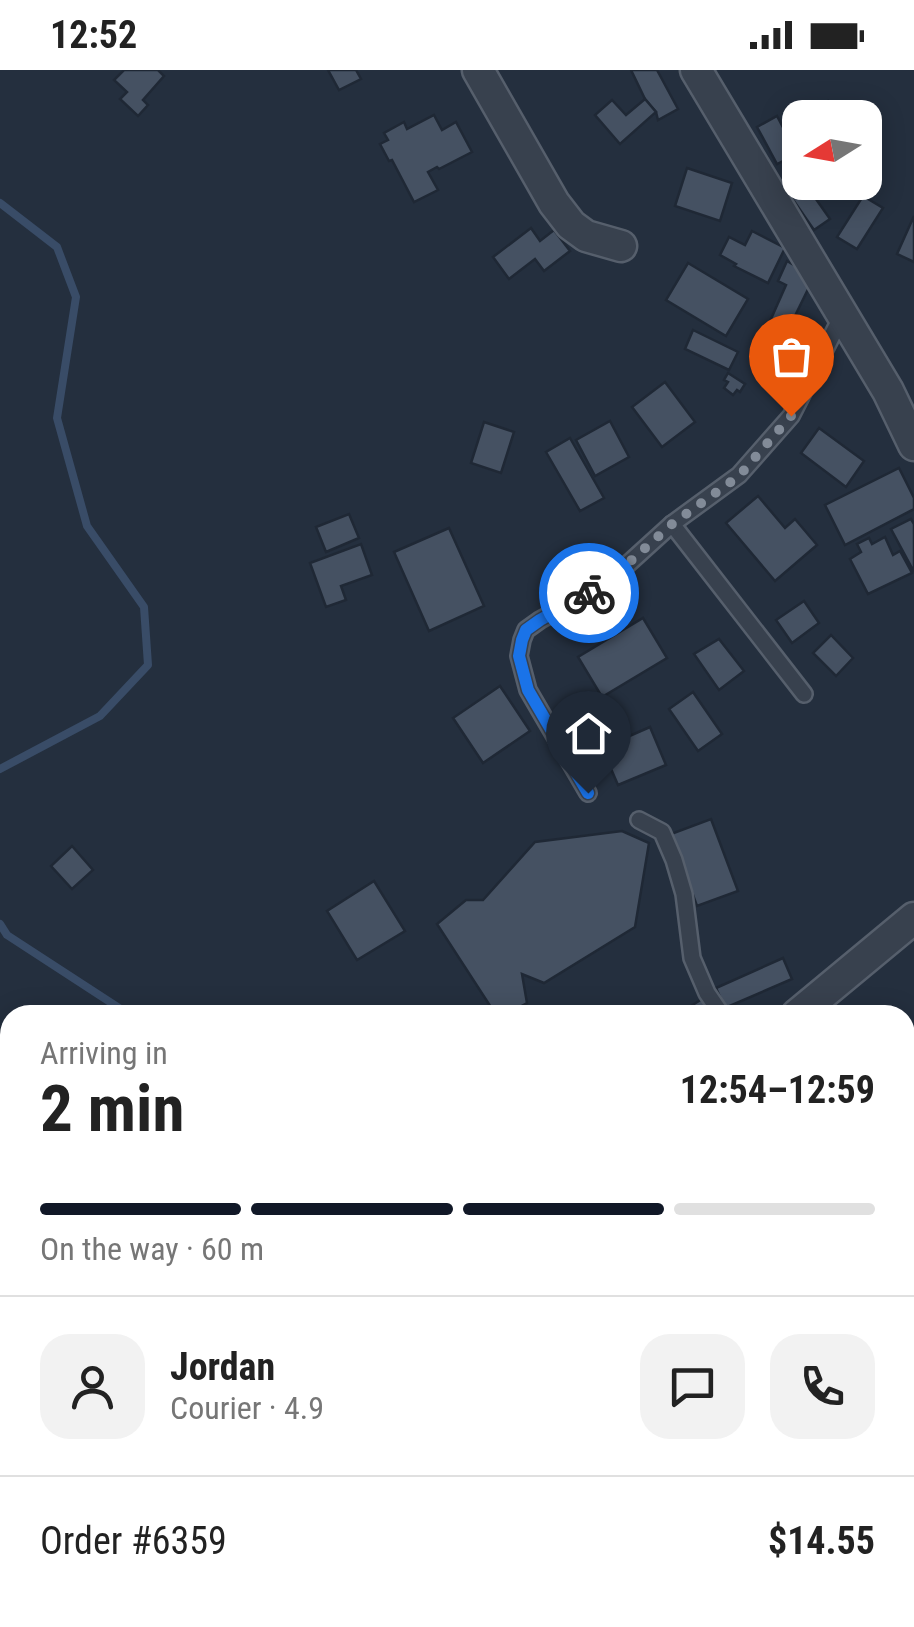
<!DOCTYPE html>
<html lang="en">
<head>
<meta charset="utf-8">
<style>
  :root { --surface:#fff; --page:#f2f2f2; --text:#222; --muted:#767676; --line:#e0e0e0; --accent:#111827 }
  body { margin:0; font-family:"Roboto Condensed",sans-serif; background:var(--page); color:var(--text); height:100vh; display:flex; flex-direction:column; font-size:38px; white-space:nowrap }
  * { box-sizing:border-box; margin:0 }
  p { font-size:32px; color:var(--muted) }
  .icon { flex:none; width:55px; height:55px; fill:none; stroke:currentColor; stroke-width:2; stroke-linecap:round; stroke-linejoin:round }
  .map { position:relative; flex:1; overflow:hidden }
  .drawer { position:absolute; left:0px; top:935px; width:915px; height:622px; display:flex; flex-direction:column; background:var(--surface); border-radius:30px 30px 0 0; box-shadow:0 5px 25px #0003 }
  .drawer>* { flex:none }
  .needle { width:65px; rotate:259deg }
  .tools { position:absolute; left:782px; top:30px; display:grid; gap:20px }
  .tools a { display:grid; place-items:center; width:100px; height:100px; border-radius:20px; background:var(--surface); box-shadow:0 5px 25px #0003; font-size:50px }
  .pin { position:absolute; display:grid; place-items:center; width:85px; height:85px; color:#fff; margin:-102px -42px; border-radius:50% 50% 50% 0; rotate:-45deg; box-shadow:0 0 10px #0007 }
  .pin .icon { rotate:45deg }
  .courier { position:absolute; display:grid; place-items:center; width:100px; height:100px; margin:-50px; border:8px solid #1a73e8; border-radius:50%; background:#fff; color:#222; box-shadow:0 2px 12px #0007 }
  .headline em { font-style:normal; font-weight:700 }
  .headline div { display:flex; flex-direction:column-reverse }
  .headline { display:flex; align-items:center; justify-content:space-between; height:170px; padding:0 40px }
  h1 { font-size:65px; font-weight:700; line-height:75px }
  .bar { display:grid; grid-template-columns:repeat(4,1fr); gap:15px 10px; align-content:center; height:120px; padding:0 40px }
  .bar i { height:12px; border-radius:8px; background:var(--line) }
  .bar .selected { background:var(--accent) }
  .bar p { grid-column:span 4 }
  .line { display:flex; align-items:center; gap:25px; padding:0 40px; border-top:2px solid var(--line) }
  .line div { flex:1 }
  .round { display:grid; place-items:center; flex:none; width:105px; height:105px; border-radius:30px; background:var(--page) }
  .status { display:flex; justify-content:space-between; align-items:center; height:70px; padding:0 50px; background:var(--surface); direction:ltr }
  .status svg { height:28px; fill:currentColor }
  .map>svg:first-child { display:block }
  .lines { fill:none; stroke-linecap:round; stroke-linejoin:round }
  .stream { stroke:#394c67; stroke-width:8 }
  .building { fill:#455162; stroke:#1f2835; stroke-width:2.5 }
  .service-casing { stroke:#565f6c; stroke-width:20 }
  .minor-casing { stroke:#565f6c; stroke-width:35 }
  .service { stroke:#38414e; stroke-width:15 }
  .minor { stroke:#38414e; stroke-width:30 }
  .done { stroke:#828b98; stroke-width:10; stroke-dasharray:0 18 }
  .route { stroke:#1a73e8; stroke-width:12 }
</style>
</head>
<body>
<div class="status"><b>12:52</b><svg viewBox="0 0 49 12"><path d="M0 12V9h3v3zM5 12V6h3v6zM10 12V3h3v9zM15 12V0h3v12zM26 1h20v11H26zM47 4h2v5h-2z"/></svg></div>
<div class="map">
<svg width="914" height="1557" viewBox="0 0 914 1557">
  <rect width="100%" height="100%" fill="#242f3e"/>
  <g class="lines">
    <g class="stream">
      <polyline points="0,133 57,177 76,227 57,348 87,456 144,537 148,595 100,646 0,699"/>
      <polyline points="0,854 7,865 130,945"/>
      <polyline points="749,1548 765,1557"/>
    </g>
  </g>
  <g class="building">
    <polygon points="124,0 158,0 164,6 143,30 148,35 138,46 120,29 127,22 114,10"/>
    <polygon points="328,0 356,0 361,9 339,20"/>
    <polygon points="631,0 657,0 678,39 658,50 656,42 645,29"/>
    <polygon points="645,29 656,42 620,74 595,45 612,30 626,45"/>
    <polygon points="828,31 838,48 811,48 809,43"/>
    <polygon points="434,45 442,60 456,52 472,82 439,99 437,97 428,102 438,120 414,132 392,90 389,91 380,74 388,70 384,63 404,52 407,59"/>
    <polygon points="777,46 797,84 777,94 757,57"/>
    <polygon points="865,91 877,109 858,121 852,112 865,112"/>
    <polygon points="687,98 732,113 720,151 675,136"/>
    <polygon points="800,107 800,112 804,112 830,149 814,160 785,118"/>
    <polygon points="863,126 883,138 857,179 837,167"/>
    <polygon points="914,146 914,192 897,184"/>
    <polygon points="531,158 540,171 554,160 570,181 544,201 535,189 509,209 493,187"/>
    <polygon points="752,161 785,178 768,213 734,196 736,194 720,185 729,167 745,175"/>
    <polygon points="787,191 814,207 768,301 751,294 786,215 778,211"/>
    <polygon points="688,193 748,229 726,266 666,230"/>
    <polygon points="693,260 738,282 729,300 685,279"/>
    <polygon points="728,303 745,314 740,322 737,320 733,325 724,318 728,312 724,310"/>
    <polygon points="665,312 695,352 662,377 632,337"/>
    <polygon points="610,351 629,387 595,406 576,370"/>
    <polygon points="484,352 514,362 501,403 471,393"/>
    <polygon points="819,358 864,391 846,417 801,383"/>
    <polygon points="570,368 604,428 580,441 546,382"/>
    <polygon points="899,398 914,428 914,439 845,475 825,435"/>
    <polygon points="758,426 785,458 795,449 817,475 775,511 726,453"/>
    <polygon points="349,444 359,468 326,482 316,457"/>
    <polygon points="911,449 914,454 914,502 891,459"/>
    <polygon points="449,458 484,536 429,561 394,482"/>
    <polygon points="885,467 893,485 900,481 912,503 868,524 850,489 861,482 857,474 869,468 872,474"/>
    <polygon points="361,474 372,505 341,516 346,530 326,537 310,493"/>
    <polygon points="804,531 819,553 792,573 776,550"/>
    <polygon points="643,548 667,588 602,627 578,587"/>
    <polygon points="831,565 853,588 836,606 813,583"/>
    <polygon points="719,569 744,601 719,620 694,584"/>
    <polygon points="500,616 530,661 483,693 453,648"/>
    <polygon points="693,622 722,664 698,681 669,639"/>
    <polygon points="650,657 666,695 618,715 602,678"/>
    <polygon points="711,749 738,821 697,836 671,764"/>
    <polygon points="622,761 649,773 635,857 544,913 522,904 527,933 505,945 496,945 437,854 466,830 483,830 535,772"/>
    <polygon points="72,776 93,800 72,819 51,796"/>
    <polygon points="374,811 405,861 357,890 327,841"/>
    <polygon points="783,888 792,909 725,938 716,918"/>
    <polygon points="702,929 713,945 677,945"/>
    <polygon points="0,959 9,976 0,981"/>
    <polygon points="10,997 10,1080 8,1081 0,1066 0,1003"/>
    <polygon points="0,1253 6,1263 10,1261 10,1302 0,1308"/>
    <polygon points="914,1308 914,1344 905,1346 905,1309"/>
    <polygon points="556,1548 584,1548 590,1557 551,1557 559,1552"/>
  </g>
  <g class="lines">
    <defs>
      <g id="service">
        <polyline points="672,454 804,624"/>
        <polyline points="588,723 528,620 519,586 522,570 526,560 540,550 607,513 672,454 739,405 791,346 842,246"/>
        <polyline points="639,750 662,762 674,790 684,824 692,888 707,923 722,945"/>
        <polyline points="0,1182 10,1198"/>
      </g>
      <g id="minor">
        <polyline points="478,0 554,133 571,155 586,166 621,176"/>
        <polyline points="696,0 888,321 914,375"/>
        <polyline points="797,945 914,848"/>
        <polyline points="0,1340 10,1336"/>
        <polyline points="905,1444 914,1450"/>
        <polyline points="840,1548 842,1557"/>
      </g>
    </defs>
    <use href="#service" class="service-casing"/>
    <use href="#minor" class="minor-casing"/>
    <use href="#service" class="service"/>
    <use href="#minor" class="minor"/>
  </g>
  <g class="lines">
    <polyline class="done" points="589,523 606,513 672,454 739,406 791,346"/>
    <polyline class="route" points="588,723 528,620 519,586 522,570 526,560 540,550 589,523"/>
  </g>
</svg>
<div class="tools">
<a><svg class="needle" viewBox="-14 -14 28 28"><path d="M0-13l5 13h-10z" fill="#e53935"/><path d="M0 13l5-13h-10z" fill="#767676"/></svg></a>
</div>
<div class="pin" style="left:791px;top:346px;background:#ea580c"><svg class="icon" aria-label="bag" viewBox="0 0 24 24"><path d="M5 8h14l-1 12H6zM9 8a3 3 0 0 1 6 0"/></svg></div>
<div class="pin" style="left:588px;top:723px;background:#1f2937"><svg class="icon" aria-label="home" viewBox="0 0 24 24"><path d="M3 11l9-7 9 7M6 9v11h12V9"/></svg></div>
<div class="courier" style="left:589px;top:523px"><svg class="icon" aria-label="bike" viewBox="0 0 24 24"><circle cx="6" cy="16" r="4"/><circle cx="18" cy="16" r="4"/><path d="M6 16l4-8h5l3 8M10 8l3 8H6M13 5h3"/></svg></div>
<section class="drawer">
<div class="headline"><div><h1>2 min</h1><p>Arriving in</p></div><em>12:54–12:59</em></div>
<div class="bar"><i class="selected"></i><i class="selected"></i><i class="selected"></i><i></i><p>On the way · 60 m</p></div>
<div class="line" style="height:180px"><a class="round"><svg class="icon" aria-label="person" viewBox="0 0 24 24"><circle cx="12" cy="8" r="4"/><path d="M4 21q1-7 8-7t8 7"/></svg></a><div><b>Jordan</b><p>Courier · 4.9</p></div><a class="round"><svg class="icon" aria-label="chat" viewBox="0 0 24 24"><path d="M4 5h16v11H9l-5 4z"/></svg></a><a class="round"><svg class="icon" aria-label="phone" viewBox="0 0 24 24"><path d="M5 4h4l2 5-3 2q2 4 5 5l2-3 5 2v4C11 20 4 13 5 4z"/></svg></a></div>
<div class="line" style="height:130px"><div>Order #6359</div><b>$14.55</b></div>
</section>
</div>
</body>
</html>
